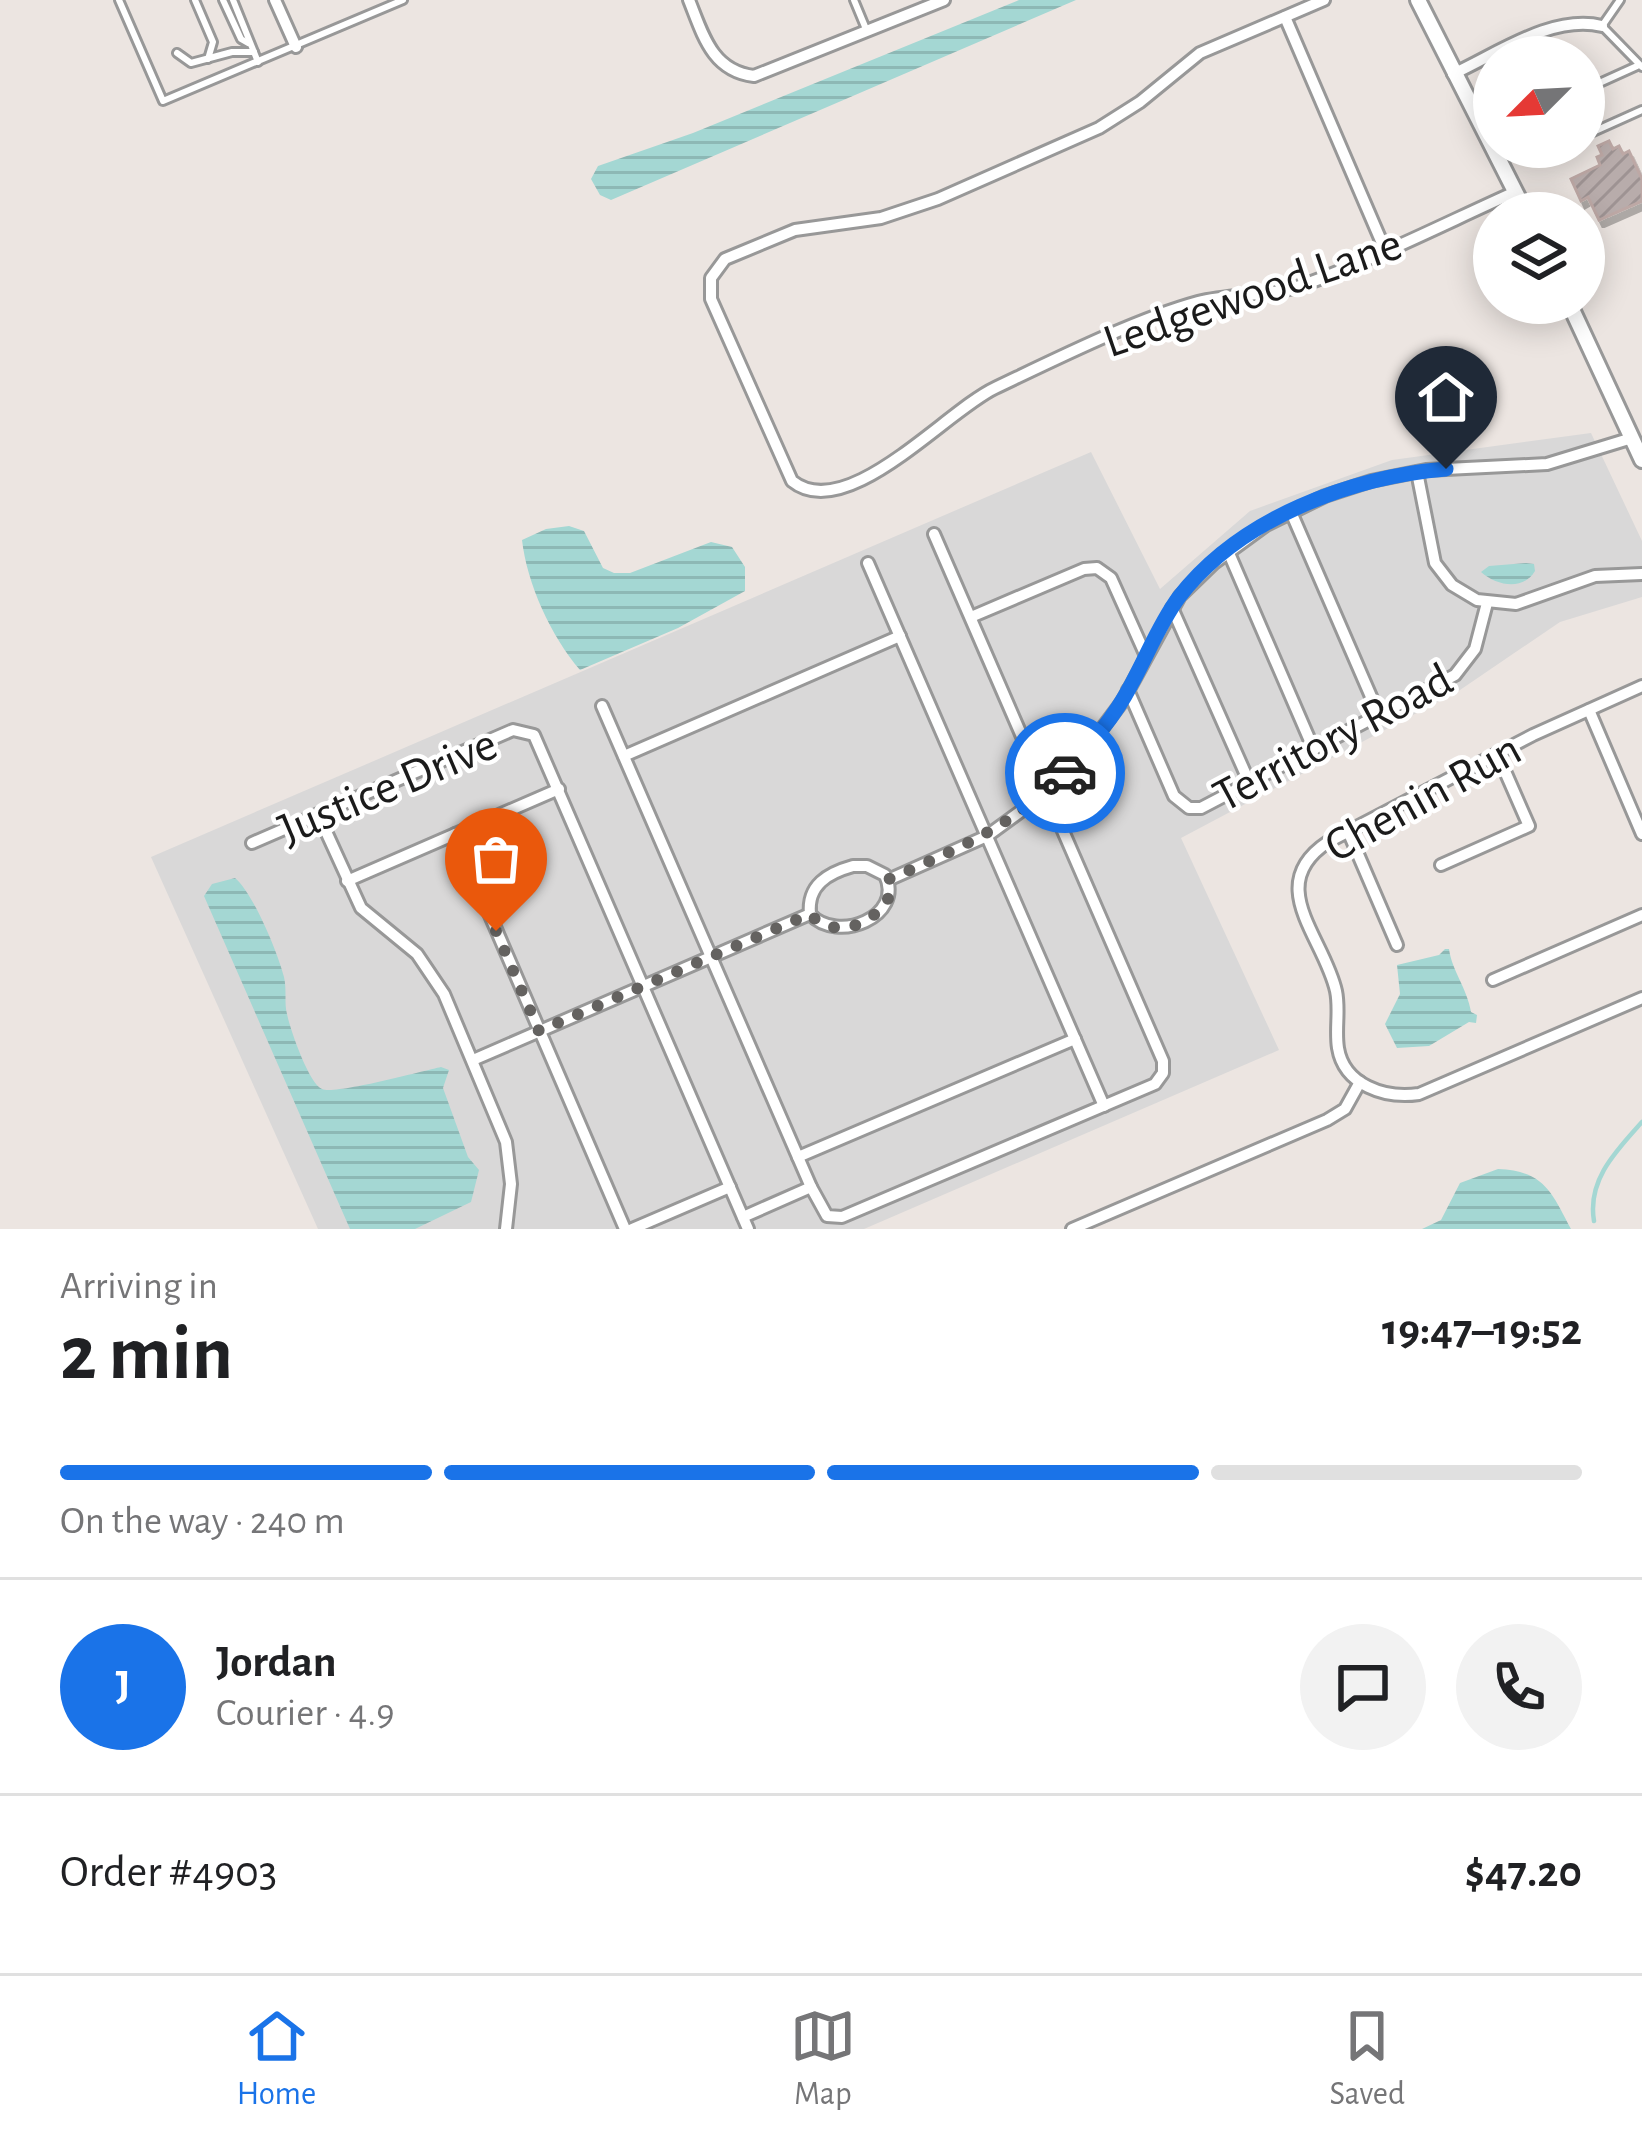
<!DOCTYPE html>
<html lang="en">
<head>
<meta charset="utf-8">
<style>
  :root { --surface:#fff; --page:#f2f2f2; --text:#202124; --muted:#757577; --line:#e0e0e0; --accent:#1a73e8 }
  body { margin:0; font-family:"Alegreya Sans",sans-serif; background:var(--page); color:var(--text); height:100vh; display:flex; flex-direction:column; font-size:45px; white-space:nowrap }
  * { box-sizing:border-box; margin:0 }
  p { font-size:39px; color:var(--muted) }
  .icon { flex:none; width:66px; height:66px; fill:none; stroke:currentColor; stroke-width:2; stroke-linecap:round; stroke-linejoin:round }
  .map { position:relative; height:1229px; overflow:hidden }
  .side { display:flex; flex-direction:column; background:var(--surface); flex:1 }
  .side>* { flex:none }
  .needle { width:78px; rotate:246deg }
  .fabs { position:absolute; left:1473px; top:36px; display:grid; gap:24px }
  .fabs a { display:grid; place-items:center; width:132px; height:132px; border-radius:50%; background:var(--surface); box-shadow:0 6px 30px #0003; font-size:60px }
  .pin { position:absolute; display:grid; place-items:center; width:102px; height:102px; color:#fff; margin:-123px -51px; border-radius:50% 50% 50% 0; rotate:-45deg; box-shadow:0 0 12px #0007 }
  .pin .icon { rotate:45deg }
  .courier { position:absolute; display:grid; place-items:center; width:120px; height:120px; margin:-60px; border:9px solid #1a73e8; border-radius:50%; background:#fff; color:#222; box-shadow:0 3px 15px #0007 }
  .head em { font-style:normal; font-weight:700 }
  .head div { display:flex; flex-direction:column-reverse }
  .head { display:flex; align-items:center; justify-content:space-between; height:204px; padding:0 60px }
  h1 { font-size:78px; font-weight:700; line-height:90px }
  .bar { display:grid; grid-template-columns:repeat(4,1fr); gap:18px 12px; align-content:center; height:144px; padding:0 60px }
  .bar i { height:15px; border-radius:9px; background:var(--line) }
  .bar .on { background:var(--accent) }
  .bar p { grid-column:span 4 }
  .line { display:flex; align-items:center; gap:30px; padding:0 60px; border-top:3px solid var(--line) }
  .line div { flex:1 }
  .round { display:grid; place-items:center; flex:none; width:126px; height:126px; border-radius:63px; background:var(--page) }
  .dock { display:flex; justify-content:space-around; align-items:center; height:168px; border-top:3px solid var(--line); background:var(--surface); font-size:33px; color:var(--muted) }
  .dock a { display:grid; justify-items:center; gap:6px }
  .dock .on { color:var(--accent) }
  .map>svg:first-child { display:block }
  .residential { fill:#d9d8d8 }
  .water { fill:url(#water-rules) }
  .lines { fill:none; stroke-linecap:round; stroke-linejoin:round }
  .stream { stroke:#a4d7d3; stroke-width:4.5 }
  .building { fill:url(#building-hatch); stroke:#bda8a5; stroke-width:3; filter:url(#shadow) }
  .service-casing { stroke:#989898; stroke-width:12 }
  .minor-casing { stroke:#989898; stroke-width:16 }
  .tertiary-casing { stroke:#989898; stroke-width:20 }
  .service { stroke:#fff; stroke-width:6 }
  .minor { stroke:#fff; stroke-width:10 }
  .tertiary { stroke:#fff; stroke-width:14 }
  .done { stroke:#646260; stroke-width:12; stroke-dasharray:0 21.6 }
  .route { stroke:#1a73e8; stroke-width:15 }
  .labels { text-anchor:middle; stroke-width:9; stroke-linejoin:round; paint-order:stroke }
  .street-label { font-size:48px; fill:#1b1b1b; stroke:#fff }
</style>
</head>
<body>
<div class="map">
<svg width="1642" height="1229" viewBox="0 0 1642 1229">
  <defs>
    <pattern id="water-rules" width="6" height="5" patternUnits="userSpaceOnUse" patternTransform="scale(3)"><rect width="6" height="5" fill="#a4d7d3"/><path d="M0 2.5h6" fill="none" stroke="#8db8b5"/></pattern>
    <pattern id="building-hatch" width="6" height="6" patternUnits="userSpaceOnUse" patternTransform="scale(3)"><rect width="6" height="6" fill="#b8acab"/><path d="M-1 1l2-2M0 6l6-6M5 7l2-2" fill="none" stroke="#9e9393"/></pattern>
    <filter id="shadow"><feDropShadow dx="4" dy="7" stdDeviation="0" flood-color="#0004"/></filter>
  </defs>
  <rect width="100%" height="100%" fill="#ece5e1"/>
  <polygon class="residential" points="1591,433 1642,541 1642,597 1560,622 1460,690 1181,838 1279,1050 864,1229 318,1229 151,857 1091,452 1160,589 1250,511 1392,460"/>
  <g class="water">
    <polygon points="1019,0 1076,0 611,200 600,195 591,179 598,166 693,133"/>
    <path d="M 569,526 L 584,531 L 603,568 L 614,573 L 630,573 L 711,542 L 732,547 L 745,567 L 745,591 L 678,628 L 580,670 C 551,636 527,584 522,540 L 546,529 Z"/>
    <path d="M 1526,563 L 1534,564 L 1535,571 C 1523,591 1497,586 1481,572 L 1489,566 Z"/>
    <path d="M 235,878 C 253,893 278,953 284,977 C 287,990 284,1003 287,1014 C 290,1029 309,1084 322,1089 C 335,1095 422,1071 441,1067 L 449,1070 L 443,1088 L 468,1157 L 479,1170 L 471,1202 L 415,1229 L 350,1229 L 204,896 L 212,884 Z"/>
    <path d="M 1445,949 L 1449,949 C 1452,971 1467,988 1471,1012 L 1477,1015 L 1476,1023 L 1469,1022 L 1429,1046 L 1397,1048 L 1385,1024 L 1400,994 L 1397,965 L 1439,955 Z"/>
    <path d="M 1498,1169 C 1544,1171 1551,1191 1571,1229 L 1422,1229 L 1441,1220 L 1460,1183 Z"/>
  </g>
  <g class="lines">
    <path class="stream" d="M 1594,1221 C 1587,1180 1616,1151 1642,1122"/>
  </g>
  <polygon class="building" points="1609,141 1613,149 1619,146 1623,154 1629,151 1642,179 1642,201 1599,220 1588,197 1581,201 1571,179 1600,165 1597,157 1602,155 1598,146"/>
  <g class="lines">
    <defs>
      <g id="service">
        <polyline points="119,0 163,101 403,0"/>
        <polyline points="195,0 213,42 208,59"/>
        <polyline points="223,0 241,39 248,43"/>
        <polyline points="233,0 258,62"/>
        <polyline points="854,0 866,29"/>
        <polyline points="1620,0 1602,26 1642,67"/>
        <polyline points="177,53 191,63 232,52 254,52"/>
        <polyline points="1584,90 1637,66"/>
        <polyline points="1584,136 1642,110"/>
        <polyline points="1544,147 1549,152 1560,147"/>
      </g>
      <g id="minor">
        <polyline points="275,0 296,47"/>
        <path d="M 689,0 C 703,35 712,71 754,76 L 944,0"/>
        <path d="M 1324,0 L 1200,53 L 1140,102 L 1099,128 L 938,199 L 881,218 L 795,230 L 725,259 L 711,278 L 711,299 L 792,481 C 846,525 946,411 995,388 C 1054,360 1136,319 1198,302 C 1233,293 1271,297 1306,284 C 1377,258 1446,223 1515,192"/>
        <polyline points="1285,17 1385,250"/>
        <path d="M 1453,74 C 1497,54 1552,14 1602,26"/>
        <polyline points="1417,472 1435,563 1452,585 1477,600 1516,604 1595,576 1642,574"/>
        <polyline points="1291,512 1379,715"/>
        <polyline points="1228,551 1314,750"/>
        <polyline points="868,563 1104,1106"/>
        <polyline points="1172,608 1250,784"/>
        <polyline points="971,617 1084,569 1097,568 1111,578 1146,656"/>
        <path d="M 1642,686 L 1533,735 L 1328,842 C 1263,885 1324,937 1336,991 C 1340,1010 1335,1029 1338,1048 C 1344,1085 1385,1099 1419,1094 L 1642,998"/>
        <polyline points="1128,690 1174,796 1189,808 1201,808 1455,675 1475,649 1487,603"/>
        <polyline points="602,706 811,1187 827,1216 842,1217 1155,1084 1163,1073 1163,1061 934,534"/>
        <polyline points="1589,710 1642,834"/>
        <polyline points="624,756 900,636"/>
        <polyline points="318,814 361,908 417,954 444,994 506,1142 511,1184 506,1229"/>
        <polyline points="1348,831 1397,945"/>
        <polyline points="455,834 625,1229"/>
        <polyline points="252,843 513,730 534,735 748,1229"/>
        <polyline points="1441,865 1529,826 1497,753"/>
        <path d="M 853,866 L 867,866 L 885,875 C 905,917 837,944 810,914 C 807,885 828,873 853,866 Z"/>
        <polyline points="888,880 987,836 1043,795 1085,751 1122,702 1180,596 1214,563 1266,525 1325,496 1371,481 1426,470 1547,464 1632,438"/>
        <polyline points="347,881 559,789"/>
        <polyline points="1493,980 1642,915"/>
        <polyline points="473,1060 810,914"/>
        <polyline points="798,1157 1075,1039"/>
        <polyline points="743,1217 811,1187"/>
        <polyline points="632,1229 730,1187"/>
        <polyline points="1072,1229 1327,1120 1345,1109 1360,1082"/>
      </g>
      <g id="tertiary">
        <polyline points="1418,0 1526,213"/>
        <polyline points="1569,303 1642,460"/>
      </g>
    </defs>
    <use href="#service" class="service-casing"/>
    <use href="#minor" class="minor-casing"/>
    <use href="#tertiary" class="tertiary-casing"/>
    <use href="#service" class="service"/>
    <use href="#minor" class="minor"/>
    <use href="#tertiary" class="tertiary"/>
  </g>
  <g class="lines">
    <path class="done" d="M 496,931 L 539,1031 L 810,914 C 834,940 870,926 888,900 L 887,880 C 955,850 1012,827 1065,773"/>
    <path class="route" d="M 1065,773 C 1089,746 1114,718 1131,685 C 1147,656 1159,624 1179,597 C 1240,518 1351,477 1446,469"/>
  </g>
  <g class="labels">
    <g class="street-label">
      <text transform="translate(1252 291) rotate(-19)" y="17">Ledgewood Lane</text>
      <text transform="translate(1332 736) rotate(-28)" y="17">Territory Road</text>
      <text transform="translate(387 785) rotate(-23)" y="17">Justice Drive</text>
      <text transform="translate(1422 796) rotate(-29)" y="17">Chenin Run</text>
    </g>
  </g>
</svg>
<div class="fabs">
<a><svg class="needle" viewBox="-14 -14 28 28"><path d="M0-13l5 13h-10z" fill="#e53935"/><path d="M0 13l5-13h-10z" fill="#757577"/></svg></a>
<a><svg class="icon" aria-label="layers" viewBox="0 0 24 24"><path d="M12 4l9 5-9 5-9-5zM3 14l9 5 9-5"/></svg></a>
</div>
<div class="pin" style="left:496px;top:931px;background:#ea580c"><svg class="icon" aria-label="bag" viewBox="0 0 24 24"><path d="M5 8h14l-1 12H6zM9 8a3 3 0 0 1 6 0"/></svg></div>
<div class="pin" style="left:1446px;top:469px;background:#1f2937"><svg class="icon" aria-label="home" viewBox="0 0 24 24"><path d="M3 11l9-7 9 7M6 9v11h12V9"/></svg></div>
<div class="courier" style="left:1065px;top:773px"><svg class="icon" aria-label="car" viewBox="0 0 24 24"><path d="M5 17H2v-5l4-1 3-4h7l3 4 3 1v5h-3M9 17h6M6 11h13"/><circle cx="7" cy="17" r="2"/><circle cx="17" cy="17" r="2"/></svg></div>
</div>
<section class="side">
<div class="head"><div><h1>2 min</h1><p>Arriving in</p></div><em>19:47–19:52</em></div>
<div class="bar"><i class="on"></i><i class="on"></i><i class="on"></i><i></i><p>On the way · 240 m</p></div>
<div class="line" style="height:216px"><b class="round" style="background:var(--accent);color:#fff">J</b><div><b>Jordan</b><p>Courier · 4.9</p></div><a class="round"><svg class="icon" aria-label="chat" viewBox="0 0 24 24"><path d="M4 5h16v11H9l-5 4z"/></svg></a><a class="round"><svg class="icon" aria-label="phone" viewBox="0 0 24 24"><path d="M5 4h4l2 5-3 2q2 4 5 5l2-3 5 2v4C11 20 4 13 5 4z"/></svg></a></div>
<div class="line" style="height:156px"><div>Order #4903</div><b>$47.20</b></div>
</section>
<nav class="dock">
<a class="on"><svg class="icon" aria-label="home" viewBox="0 0 24 24"><path d="M3 11l9-7 9 7M6 9v11h12V9"/></svg>Home</a>
<a><svg class="icon" aria-label="map" viewBox="0 0 24 24"><path d="M3 6l6-2 6 2 6-2v14l-6 2-6-2-6 2zM9 4v14M15 6v14"/></svg>Map</a>
<a><svg class="icon" aria-label="saved" viewBox="0 0 24 24"><path d="M7 4h10v16l-5-4-5 4z"/></svg>Saved</a>
</nav>
</body>
</html>
